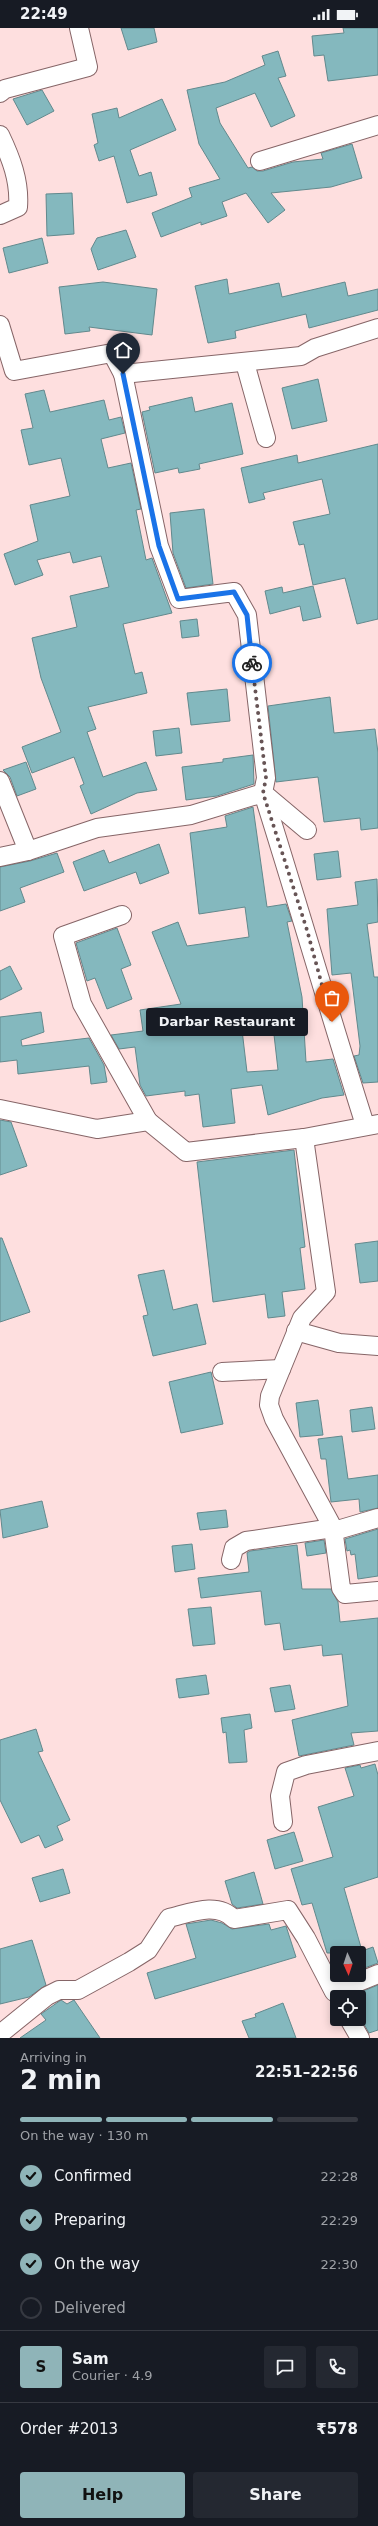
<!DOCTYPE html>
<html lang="en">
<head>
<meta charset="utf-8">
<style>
  :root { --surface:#171b24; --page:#242831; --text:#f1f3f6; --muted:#9ea1a6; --line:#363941; --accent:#8fb4b8 }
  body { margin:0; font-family:"DejaVu Sans",sans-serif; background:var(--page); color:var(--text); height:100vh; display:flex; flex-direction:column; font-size:15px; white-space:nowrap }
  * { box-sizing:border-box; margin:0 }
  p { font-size:13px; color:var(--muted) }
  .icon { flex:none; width:22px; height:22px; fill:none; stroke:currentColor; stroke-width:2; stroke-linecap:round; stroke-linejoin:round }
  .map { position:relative; height:2010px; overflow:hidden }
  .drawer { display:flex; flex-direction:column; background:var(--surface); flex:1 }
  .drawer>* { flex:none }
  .needle { width:26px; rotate:177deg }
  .controls { position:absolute; left:330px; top:1918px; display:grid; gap:8px }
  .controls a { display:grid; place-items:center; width:36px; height:36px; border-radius:4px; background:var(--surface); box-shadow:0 2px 10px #0003; font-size:20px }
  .pin { position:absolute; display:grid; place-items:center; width:34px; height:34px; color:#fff; margin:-41px -17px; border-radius:50% 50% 50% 0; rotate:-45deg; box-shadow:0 0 4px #0007 }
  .pin .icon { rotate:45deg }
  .courier { position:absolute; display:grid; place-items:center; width:40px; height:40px; margin:-20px; border:3px solid #1a73e8; border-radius:50%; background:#fff; color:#222; box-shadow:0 1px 5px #0007 }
  .bubble { position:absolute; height:28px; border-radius:4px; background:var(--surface); box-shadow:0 2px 10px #0003; font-size:13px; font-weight:700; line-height:28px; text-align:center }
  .head em { font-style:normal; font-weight:700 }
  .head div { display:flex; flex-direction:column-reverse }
  .head { display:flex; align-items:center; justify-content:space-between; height:68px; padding:0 20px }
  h1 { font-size:26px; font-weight:700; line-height:30px }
  .bar { display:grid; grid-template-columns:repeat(4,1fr); gap:6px 4px; align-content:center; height:48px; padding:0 20px }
  .bar i { height:5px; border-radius:3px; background:var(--line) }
  .bar .current { background:var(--accent) }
  .bar p { grid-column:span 4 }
  .line { display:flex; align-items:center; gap:10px; padding:0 20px; border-top:1px solid var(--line) }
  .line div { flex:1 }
  .round { display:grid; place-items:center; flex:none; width:42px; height:42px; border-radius:4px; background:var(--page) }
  ol { padding:0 20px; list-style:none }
  li { display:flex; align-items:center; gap:12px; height:44px }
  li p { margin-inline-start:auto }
  li .icon { padding:4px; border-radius:50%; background:var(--accent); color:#111; stroke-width:4 }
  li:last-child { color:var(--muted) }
  li i { width:22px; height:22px; border:2px solid var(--line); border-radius:50% }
  .action { display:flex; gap:8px; margin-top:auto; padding:8px 20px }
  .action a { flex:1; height:46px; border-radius:4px; background:var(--accent); color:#111; font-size:16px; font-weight:700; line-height:46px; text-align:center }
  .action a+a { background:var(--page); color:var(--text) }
  .status { display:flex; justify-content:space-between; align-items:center; height:28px; padding:0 20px; background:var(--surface); direction:ltr }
  .status svg { height:11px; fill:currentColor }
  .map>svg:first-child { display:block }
  .building { fill:#84b8be; stroke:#62898d; fill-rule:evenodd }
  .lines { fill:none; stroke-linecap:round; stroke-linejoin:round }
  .minor-casing { stroke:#866567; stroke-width:20 }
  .minor { stroke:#fff; stroke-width:18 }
  .done { stroke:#675455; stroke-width:4; stroke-dasharray:0 7.2 }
  .route { stroke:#1a73e8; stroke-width:5 }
</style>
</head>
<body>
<div class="status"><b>22:49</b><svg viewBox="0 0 49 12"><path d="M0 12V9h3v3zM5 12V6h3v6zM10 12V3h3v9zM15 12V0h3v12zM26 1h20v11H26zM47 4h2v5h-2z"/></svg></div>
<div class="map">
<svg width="378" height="2010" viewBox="0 0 378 2010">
  <rect width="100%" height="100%" fill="#fedfdf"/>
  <g class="building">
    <polygon points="121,0 154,0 157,14 128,22"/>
    <polygon points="343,0 378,0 378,47 328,53 324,27 314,28 312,8 344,5"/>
    <polygon points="278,23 286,48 278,50 295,88 271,99 255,65 216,80 220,95 248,140 252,139 257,143 263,143 293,134 323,131 321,125 352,116 362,150 331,159 271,165 285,182 268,195 246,165 222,174 227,188 201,197 201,194 161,209 152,185 192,169 189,160 220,151 199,116 187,62 225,54 265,37 262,28"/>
    <polygon points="42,62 54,83 27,97 13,71"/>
    <polygon points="162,71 176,102 130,122 139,148 151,144 157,167 127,175 114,128 99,133 94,117 98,115 92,86 117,80 119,90"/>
    <polygon points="72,165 74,206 47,208 46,166"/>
    <polygon points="126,202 136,229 98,242 91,221 97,210"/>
    <polygon points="42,210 48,235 9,245 3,220"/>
    <polygon points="227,251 229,266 279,255 282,269 345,254 348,268 378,261 378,282 309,300 306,286 235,303 236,310 208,315 195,258"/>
    <polygon points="103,254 157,261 152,307 89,299 90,303 65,306 59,259"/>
    <polygon points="318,351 327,393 292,401 282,360"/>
    <polygon points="44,362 50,384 104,372 109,392 121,389 125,405 101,411 108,440 131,435 141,481 136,482 146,532 152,530 172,585 123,596 135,646 142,644 147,665 88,679 96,701 87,704 103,749 146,734 157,762 137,765 91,786 80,758 84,756 74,729 32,745 22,719 61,704 41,650 32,610 77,599 70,568 109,559 101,528 73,535 70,524 37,532 43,547 15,557 4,526 38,513 30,477 70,468 61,430 29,437 21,402 33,400 25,366"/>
    <polygon points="192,369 195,384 232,375 243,426 199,436 200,441 179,445 178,440 155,445 142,384 150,382 149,379"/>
    <polygon points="378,416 378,591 357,596 345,550 313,557 304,516 299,517 293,494 330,486 322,451 263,465 265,471 249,475 241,440 297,427 298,435"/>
    <polygon points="204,481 213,556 186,560 173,525 170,485"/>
    <polygon points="313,558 321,589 303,593 300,578 270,586 265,563 282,559 283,565"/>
    <polygon points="197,591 199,608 182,610 180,593"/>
    <polygon points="227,661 230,693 191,697 187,665"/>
    <polygon points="330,669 334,705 375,701 378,725 378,800 361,802 360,790 324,794 318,749 276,754 268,678"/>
    <polygon points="179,700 182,725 156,728 153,703"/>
    <polygon points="253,727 254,756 217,768 186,772 182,739 223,734 223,731"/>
    <polygon points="26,734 36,761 17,768 10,749 3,742"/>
    <path d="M 253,779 L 267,879 L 286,876 L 292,893 L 287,894 L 302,969 L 306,1034 L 333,1031 L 344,1067 L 322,1070 L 268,1087 L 262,1057 L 231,1061 L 235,1095 L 203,1099 L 199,1066 L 185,1068 L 185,1063 L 146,1068 L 140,1057 L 135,1019 L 119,1021 L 111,1007 L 143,1003 L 140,982 L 181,976 L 152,904 L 178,894 L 187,918 L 249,909 L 245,879 L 199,886 L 190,805 L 227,799 L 225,788 ZM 273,998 L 278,1042 L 247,1044 L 242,1002 Z"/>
    <polygon points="159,816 169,845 140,856 136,844 84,863 73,834 104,822 109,835"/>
    <polygon points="338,823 341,849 317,852 314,826"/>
    <polygon points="57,825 64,844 20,860 25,874 0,883 0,839 30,833"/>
    <polygon points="377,851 378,894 367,896 374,949 378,949 378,1054 363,1055 354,1028 359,1027 360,1018 351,945 332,947 327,881 358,877 355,854"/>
    <polygon points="117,900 131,937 121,941 132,971 107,981 95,950 87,953 76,915"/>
    <polygon points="10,938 22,961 0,972 0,943"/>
    <polygon points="41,984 44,1004 21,1012 22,1018 89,1010 104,1037 107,1054 91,1056 89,1038 18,1046 17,1032 0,1034 0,989"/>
    <polygon points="0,1092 11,1094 27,1138 0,1147"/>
    <polygon points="294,1122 305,1219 300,1220 305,1261 282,1264 285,1288 268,1290 265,1266 213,1274 197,1134"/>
    <polygon points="0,1210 2,1210 30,1284 0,1294"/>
    <polygon points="378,1213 378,1253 360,1255 355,1216"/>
    <polygon points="164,1242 173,1282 197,1276 206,1316 153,1328 143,1288 148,1287 138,1247"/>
    <polygon points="211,1344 223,1396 181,1405 169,1354"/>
    <polygon points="318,1372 323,1407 300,1409 296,1375"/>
    <polygon points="372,1379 375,1401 352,1404 350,1382"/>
    <polygon points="342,1408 348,1451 378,1447 378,1480 360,1484 359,1471 331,1474 326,1431 321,1431 318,1411"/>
    <polygon points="42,1473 48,1499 3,1510 0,1482"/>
    <polygon points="226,1482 228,1499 200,1502 197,1485"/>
    <polygon points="378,1501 378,1548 358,1551 355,1526 351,1527 350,1522 347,1523 345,1511"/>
    <polygon points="324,1512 326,1525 307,1528 305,1515"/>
    <polygon points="192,1516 195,1541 175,1544 172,1518"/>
    <polygon points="297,1517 302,1561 331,1561 338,1574 340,1594 378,1590 378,1703 351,1705 354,1717 299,1728 292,1692 348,1678 342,1626 323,1628 322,1617 284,1622 280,1595 265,1597 261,1563 201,1570 198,1550 249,1544 247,1525 250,1523"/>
    <polygon points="211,1579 215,1616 193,1618 188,1581"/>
    <polygon points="206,1647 209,1666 179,1670 176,1651"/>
    <polygon points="290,1657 295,1681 275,1684 270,1660"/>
    <polygon points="250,1686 252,1700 244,1702 247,1734 229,1735 226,1704 223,1705 221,1690"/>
    <polygon points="36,1701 43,1723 38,1724 70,1792 57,1798 63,1812 45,1820 39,1807 21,1815 0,1772 0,1712"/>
    <polygon points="375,1736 378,1747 378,1849 344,1860 362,1923 373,1919 378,1935 359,1942 359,1925 337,1925 337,1928 336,1925 327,1925 312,1875 302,1877 291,1841 333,1829 318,1779 354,1768 345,1740 360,1737 361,1740"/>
    <polygon points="294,1804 303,1833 275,1841 267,1812"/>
    <polygon points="63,1841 70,1865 40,1874 32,1850"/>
    <polygon points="254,1844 263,1876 237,1880 232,1876 225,1853"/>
    <polygon points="211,1892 222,1895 232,1901 269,1896 271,1902 286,1898 296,1929 155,1971 147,1945 196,1930 186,1896"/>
    <polygon points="32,1912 46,1957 29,1969 0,1976 0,1921"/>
    <polygon points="378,1957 378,2002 369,2005 359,1987 359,1969 351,1968"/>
    <polygon points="61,1972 67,1976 74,1972 100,2010 20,2010 46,1992 41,1986"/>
    <polygon points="283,1975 296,2010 249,2010 242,1993 256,1989 255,1986"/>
  </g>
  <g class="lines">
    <defs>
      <g id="minor">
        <polyline points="0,65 5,61 88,39 79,0"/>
        <path d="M 0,107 C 11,130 20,153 18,179 L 0,187"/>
        <polyline points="260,133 378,97"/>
        <polyline points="0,297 14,343 112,325 123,346 301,328 315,320 378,300"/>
        <polyline points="245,335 266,410"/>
        <polyline points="123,346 159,518 179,571 234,564 247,587 266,750 263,765 307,802"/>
        <polyline points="0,753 28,823"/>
        <path d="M 0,829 L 28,823 L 97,800 L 191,787 L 263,765 C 298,876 330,987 365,1097"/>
        <polyline points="122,887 63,908 82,976 148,1093"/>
        <polyline points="0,1081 97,1101 148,1093 186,1124 304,1110 378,1096"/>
        <polyline points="304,1110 326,1264 302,1290 270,1368 269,1377 274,1391 333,1500 341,1560 345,1566 378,1563"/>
        <polyline points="296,1303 339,1315 378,1318"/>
        <polyline points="222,1344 281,1341"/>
        <polyline points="334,1503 378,1490"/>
        <polyline points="231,1532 234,1520 246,1513 333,1500"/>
        <polyline points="283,1794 280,1768 286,1744 306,1737 378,1723"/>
        <polyline points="349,1991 360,2010"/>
        <path d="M 0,2006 L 47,1968 L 59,1962 L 78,1962 L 129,1934 L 148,1922 L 169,1890 C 190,1885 217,1873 234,1891 L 288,1882 L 306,1910 L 334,1964 L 378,1946"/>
      </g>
    </defs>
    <use href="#minor" class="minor-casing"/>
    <use href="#minor" class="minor"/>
  </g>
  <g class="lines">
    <polyline class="done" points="252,635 266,750 263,765 307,902 332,994"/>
    <polyline class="route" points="123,346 159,518 178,571 234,564 247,587 252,635"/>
  </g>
</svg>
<div class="controls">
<a><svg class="needle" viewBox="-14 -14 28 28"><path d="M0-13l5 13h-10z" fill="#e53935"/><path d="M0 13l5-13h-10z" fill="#9ea1a6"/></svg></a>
<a><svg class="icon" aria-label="locate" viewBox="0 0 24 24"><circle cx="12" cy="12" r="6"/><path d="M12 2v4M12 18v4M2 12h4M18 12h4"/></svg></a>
</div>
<div class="pin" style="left:332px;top:994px;background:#ea580c"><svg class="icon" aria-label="bag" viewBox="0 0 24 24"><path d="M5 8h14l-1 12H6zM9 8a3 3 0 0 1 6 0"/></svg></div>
<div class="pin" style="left:123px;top:346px;background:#1f2937"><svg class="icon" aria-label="home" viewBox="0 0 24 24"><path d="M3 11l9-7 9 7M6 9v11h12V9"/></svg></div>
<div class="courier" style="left:252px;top:635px"><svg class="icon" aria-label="bike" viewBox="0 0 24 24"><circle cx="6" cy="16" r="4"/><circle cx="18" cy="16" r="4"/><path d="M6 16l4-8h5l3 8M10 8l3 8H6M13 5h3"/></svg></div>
<div class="bubble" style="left:146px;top:980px;width:162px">Darbar Restaurant</div>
</div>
<section class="drawer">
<div class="head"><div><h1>2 min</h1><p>Arriving in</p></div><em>22:51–22:56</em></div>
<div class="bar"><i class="current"></i><i class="current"></i><i class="current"></i><i></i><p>On the way · 130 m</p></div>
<ol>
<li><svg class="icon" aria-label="check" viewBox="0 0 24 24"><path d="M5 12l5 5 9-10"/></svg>Confirmed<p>22:28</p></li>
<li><svg class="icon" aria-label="check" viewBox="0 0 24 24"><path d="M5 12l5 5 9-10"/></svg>Preparing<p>22:29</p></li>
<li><svg class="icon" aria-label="check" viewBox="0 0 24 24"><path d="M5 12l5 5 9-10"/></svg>On the way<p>22:30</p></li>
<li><i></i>Delivered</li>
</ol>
<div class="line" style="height:72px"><b class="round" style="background:var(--accent);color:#111">S</b><div><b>Sam</b><p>Courier · 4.9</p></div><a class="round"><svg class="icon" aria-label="chat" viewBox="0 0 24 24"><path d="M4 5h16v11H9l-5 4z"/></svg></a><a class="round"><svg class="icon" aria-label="phone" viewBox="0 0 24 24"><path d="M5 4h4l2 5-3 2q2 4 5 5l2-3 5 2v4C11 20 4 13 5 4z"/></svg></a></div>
<div class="line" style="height:52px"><div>Order #2013</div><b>₹578</b></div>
<div class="action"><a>Help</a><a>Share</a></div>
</section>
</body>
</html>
